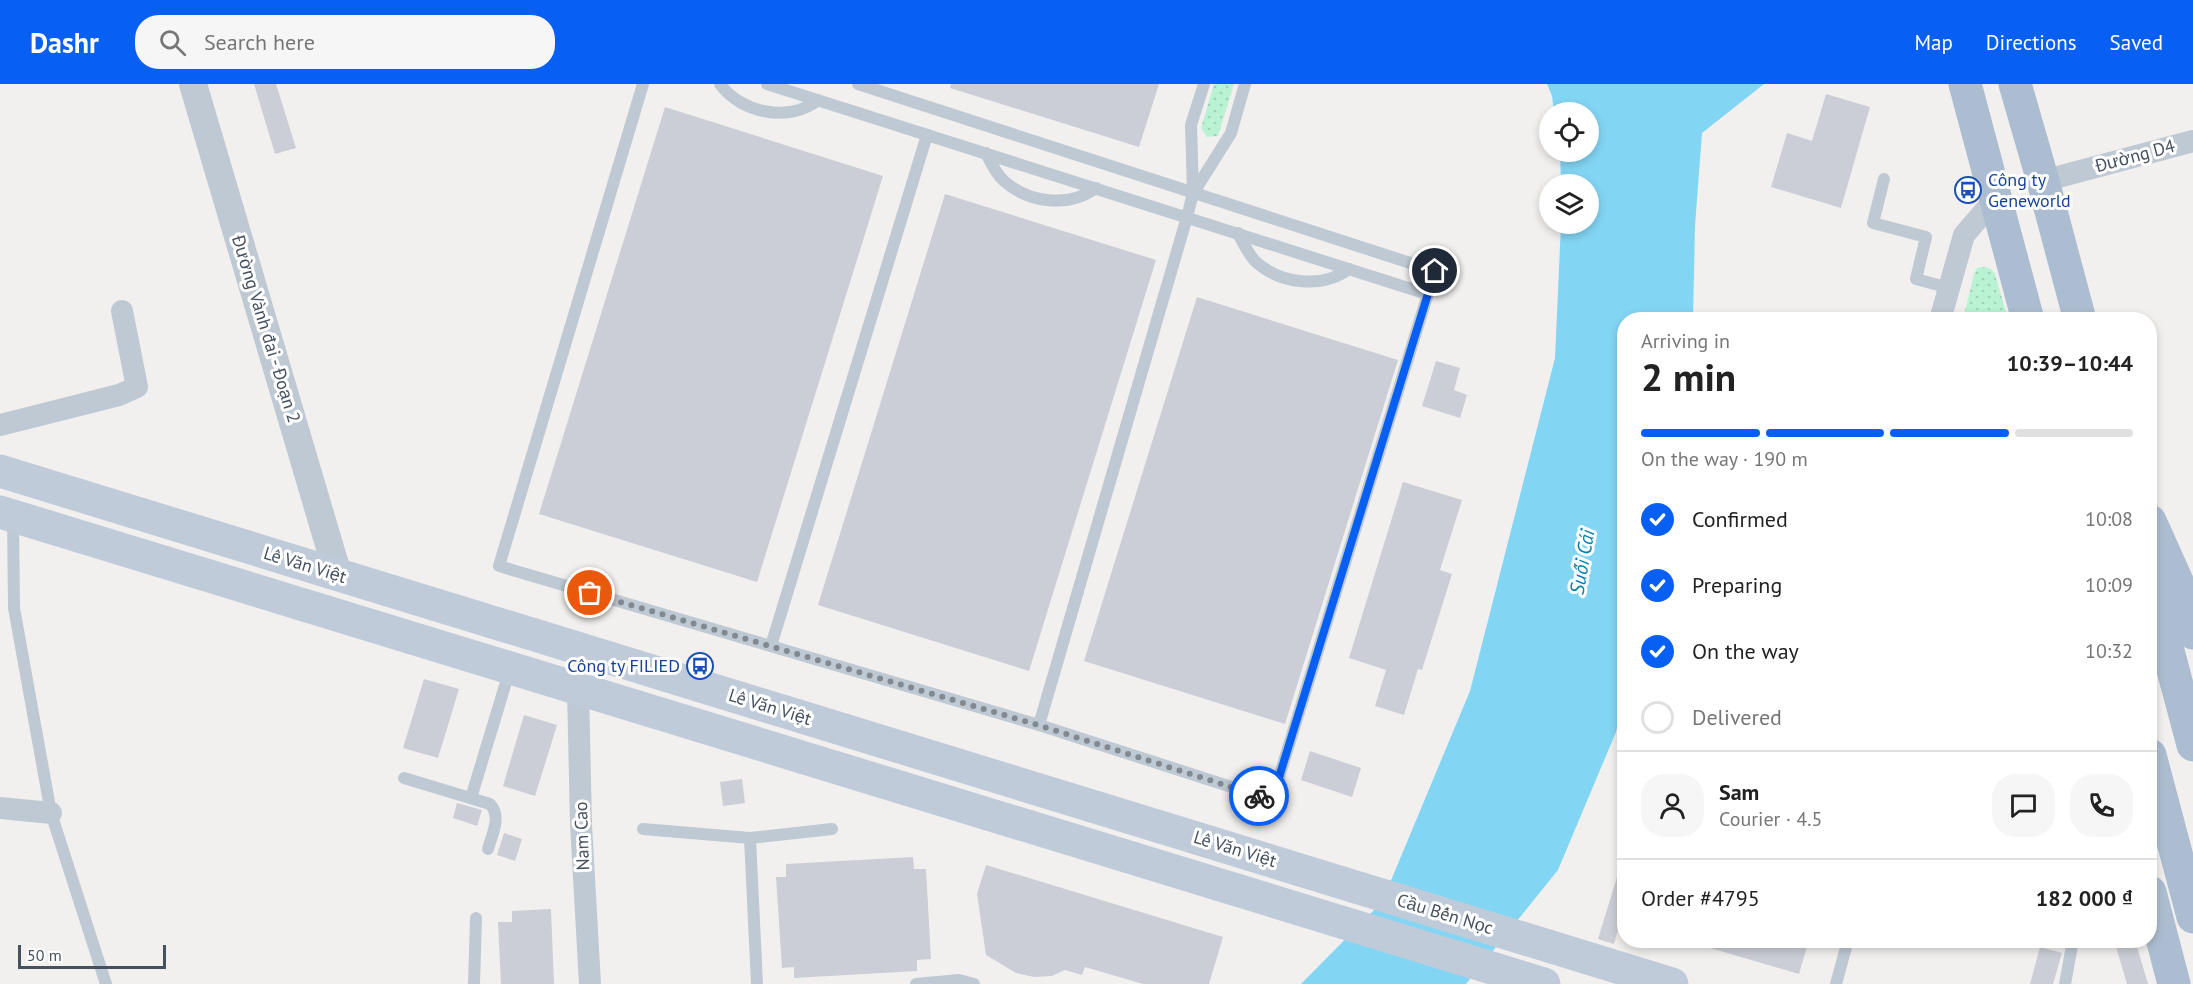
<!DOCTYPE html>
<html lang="en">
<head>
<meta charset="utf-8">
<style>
  :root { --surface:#fff; --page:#f6f6f6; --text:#222; --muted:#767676; --line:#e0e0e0; --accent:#085ff4 }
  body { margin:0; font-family:"PT Sans",sans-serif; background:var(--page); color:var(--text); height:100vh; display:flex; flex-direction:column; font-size:22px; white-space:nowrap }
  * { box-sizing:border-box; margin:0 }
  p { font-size:20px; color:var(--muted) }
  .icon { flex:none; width:33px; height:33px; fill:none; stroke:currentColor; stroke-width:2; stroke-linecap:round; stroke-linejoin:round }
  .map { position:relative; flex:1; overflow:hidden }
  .drawer { position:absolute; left:1617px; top:228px; width:540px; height:636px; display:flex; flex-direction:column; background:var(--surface); border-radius:24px; box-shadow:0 3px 9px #0003 }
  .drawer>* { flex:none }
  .tools { position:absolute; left:1539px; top:18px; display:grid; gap:12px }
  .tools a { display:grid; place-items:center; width:60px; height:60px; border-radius:50%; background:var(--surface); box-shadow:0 3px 9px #0003; font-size:30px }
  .scale { position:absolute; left:18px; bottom:15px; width:148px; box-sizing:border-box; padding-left:6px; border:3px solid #46515f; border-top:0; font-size:16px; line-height:21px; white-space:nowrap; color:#46515f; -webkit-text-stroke:4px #fff; paint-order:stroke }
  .pin { position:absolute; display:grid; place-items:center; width:51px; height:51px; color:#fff; margin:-26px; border:3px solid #fff; border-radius:50%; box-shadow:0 2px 6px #0007 }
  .courier { position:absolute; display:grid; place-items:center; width:60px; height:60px; margin:-30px; border:4px solid #085ff4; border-radius:50%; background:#fff; color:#222; box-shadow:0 2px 8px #0007 }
  .summary em { font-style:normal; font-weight:700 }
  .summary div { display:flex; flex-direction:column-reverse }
  .summary { display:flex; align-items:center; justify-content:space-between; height:102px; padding:0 24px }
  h1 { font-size:39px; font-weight:700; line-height:45px }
  .bar { display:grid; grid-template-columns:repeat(4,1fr); gap:9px 6px; align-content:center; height:72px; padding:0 24px }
  .bar i { height:8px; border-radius:4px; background:var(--line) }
  .bar .active { background:var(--accent) }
  .bar p { grid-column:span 4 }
  .line { display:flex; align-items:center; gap:15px; padding:0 24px; border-top:2px solid var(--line) }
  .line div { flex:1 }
  .round { display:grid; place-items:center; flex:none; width:63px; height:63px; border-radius:24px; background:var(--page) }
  ol { padding:0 24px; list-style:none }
  li { display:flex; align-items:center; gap:18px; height:66px }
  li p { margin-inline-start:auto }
  li .icon { padding:6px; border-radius:50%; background:var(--accent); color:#fff; stroke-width:4 }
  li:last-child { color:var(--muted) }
  li i { width:33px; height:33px; border:3px solid var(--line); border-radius:50% }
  header { display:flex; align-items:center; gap:36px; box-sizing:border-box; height:84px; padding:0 30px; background:var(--accent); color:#fff }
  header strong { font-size:28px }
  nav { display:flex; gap:33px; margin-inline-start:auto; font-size:21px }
  .search { width:420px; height:54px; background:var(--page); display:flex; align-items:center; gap:15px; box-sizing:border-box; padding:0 21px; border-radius:24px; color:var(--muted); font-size:22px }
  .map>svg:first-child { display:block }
  .grass { fill:url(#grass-dots) }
  .water { fill:#83d5f4 }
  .building { fill:#cbced6 }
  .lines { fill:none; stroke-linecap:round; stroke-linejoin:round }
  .service { stroke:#bfc9d3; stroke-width:12 }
  .minor { stroke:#bfc9d3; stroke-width:22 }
  .tertiary { stroke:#bfc9d3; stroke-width:28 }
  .secondary { stroke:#c0cbda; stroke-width:33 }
  .primary { stroke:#adbdd1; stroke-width:33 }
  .done { stroke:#828991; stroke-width:6; stroke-dasharray:0 10.8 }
  .route { stroke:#085ff4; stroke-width:8 }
  .labels { text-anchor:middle; stroke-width:6; stroke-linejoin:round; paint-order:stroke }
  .street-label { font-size:18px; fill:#46515f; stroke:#fff }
  .transit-label { font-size:18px; fill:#164399; stroke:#fff; text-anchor:start }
  .water-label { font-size:20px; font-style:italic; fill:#017fb0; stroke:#fff }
</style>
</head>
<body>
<header>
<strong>Dashr</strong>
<div class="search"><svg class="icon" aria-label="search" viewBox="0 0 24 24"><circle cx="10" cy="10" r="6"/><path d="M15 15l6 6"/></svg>Search here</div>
<nav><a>Map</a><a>Directions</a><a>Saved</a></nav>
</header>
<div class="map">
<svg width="2193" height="900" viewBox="0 0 2193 900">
  <defs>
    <pattern id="grass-dots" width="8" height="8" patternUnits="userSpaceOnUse" patternTransform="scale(1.5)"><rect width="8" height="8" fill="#baf3d4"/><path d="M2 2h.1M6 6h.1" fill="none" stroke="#a1d2b8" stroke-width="1.8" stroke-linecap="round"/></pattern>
  </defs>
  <rect width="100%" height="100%" fill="#f2f0ef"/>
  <g class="grass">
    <polygon points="1214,0 1234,0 1218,52 1207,53 1201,44"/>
    <polygon points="1985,183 1991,185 1995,190 2008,235 1963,235 1974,190 1977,184"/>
  </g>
  <polygon class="water" points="1547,0 1764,0 1702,49 1695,142 1693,235 1624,236 1624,614 1616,648 1558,786 1466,900 1301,900 1382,818 1470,607 1555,274 1561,140 1588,140 1588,100 1561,100 1560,68 1588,68 1588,28 1554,28 1552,12"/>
  <g class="building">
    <polygon points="254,0 276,0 296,64 275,70"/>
    <polygon points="951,0 1159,0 1139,63 950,4"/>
    <polygon points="1826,10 1870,23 1841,124 1771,103 1787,49 1812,57"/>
    <polygon points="665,23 883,92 757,498 539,430"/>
    <polygon points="945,110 1156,176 1029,587 818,521"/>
    <polygon points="1197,213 1398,276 1285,640 1084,577"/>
    <polygon points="1436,277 1460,284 1454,306 1467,311 1460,334 1422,322"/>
    <polygon points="1403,398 1462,416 1440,486 1452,490 1422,586 1418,585 1404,631 1375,622 1386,586 1349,574"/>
    <polygon points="424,595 459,605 438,674 403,664"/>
    <polygon points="524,631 557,641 535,712 503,702"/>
    <polygon points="1310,667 1361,684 1352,713 1301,696"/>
    <polygon points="742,695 745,719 723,722 720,698"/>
    <polygon points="457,719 482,726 477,742 453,734"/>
    <polygon points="504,749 522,755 515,777 497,771"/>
    <polygon points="913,773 914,785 926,785 931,875 917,876 917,887 794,894 794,883 782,884 776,793 786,793 786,780"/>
    <polygon points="1621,780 1624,781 1624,824 1614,860 1598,855"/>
    <polygon points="986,781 1223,853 1209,900 1143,900 1085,883 1082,891 1065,886 1052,892 1034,893 1016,889 986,871 977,810"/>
    <polygon points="551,825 554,900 501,900 498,838 512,838 512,827"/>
    <polygon points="1700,856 1809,856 1799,890 1700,861"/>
    <polygon points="2114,856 2135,856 2148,900 2127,900"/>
    <polygon points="2040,863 2062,869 2053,900 2030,900"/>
  </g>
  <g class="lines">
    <g class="service">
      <polyline points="643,0 499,482 1039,641 1272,716 1435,187 858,0"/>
      <path d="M 720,0 C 741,29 789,39 818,16"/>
      <polyline points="767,0 1427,210"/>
      <path d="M 986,69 C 991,79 996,90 1004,97 C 1029,119 1069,124 1096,104"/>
      <polyline points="1884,95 1873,139 1926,153 1916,195 1949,204"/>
      <polyline points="1194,108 1231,49 1245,0"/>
      <path d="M 1238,149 C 1243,159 1248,170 1256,178 C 1281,200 1322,205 1349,185"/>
      <polyline points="13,434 14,524 51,729 106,900"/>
      <polyline points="771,562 927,51"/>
      <polyline points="1039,641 1187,133 1193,109 1191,41 1204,0"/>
      <path d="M 404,694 L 490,720 C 502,733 492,750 488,765"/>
      <polyline points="471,714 510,585"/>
      <polyline points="643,745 750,754 832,745"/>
      <polyline points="750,754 757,900"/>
      <polyline points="474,900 476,834"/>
      <polyline points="916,900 959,896 974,900"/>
      <polyline points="1836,900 1848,856"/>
      <polyline points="2065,900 2073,856"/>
    </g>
    <g class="minor">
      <polyline points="2043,97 2193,57"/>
      <polyline points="1940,236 1964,151 1997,113"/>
      <polyline points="0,341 119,311 137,303 122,227"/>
      <polyline points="578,605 581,740 590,900"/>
      <polyline points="0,724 51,729"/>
    </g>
    <polyline class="tertiary" points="193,0 338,491"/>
    <g class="secondary">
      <polyline points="0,387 1672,900"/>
      <polyline points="0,428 1544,900"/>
    </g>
    <g class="primary">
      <polyline points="1965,0 2028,236"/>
      <polyline points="2015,0 2043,97 2080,236"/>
      <polyline points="2150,437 2185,515 2193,549"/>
      <polyline points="2150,499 2193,661"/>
      <polyline points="2150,671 2193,833"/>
      <polyline points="2150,808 2174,900"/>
    </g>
  </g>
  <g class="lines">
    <polyline class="done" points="590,509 1038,641 1259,712"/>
    <polyline class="route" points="1259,712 1272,716 1435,187"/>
  </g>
  <defs>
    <symbol id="bus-ring" viewBox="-11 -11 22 22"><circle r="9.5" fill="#fff" stroke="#1a4fb4" stroke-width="1.5"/><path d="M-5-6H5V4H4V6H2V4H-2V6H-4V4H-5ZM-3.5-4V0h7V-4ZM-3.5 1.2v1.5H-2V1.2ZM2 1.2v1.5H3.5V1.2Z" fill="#1a4fb4"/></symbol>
  </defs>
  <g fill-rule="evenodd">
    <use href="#bus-ring" x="1953" y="91" width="30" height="30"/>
    <use href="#bus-ring" x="685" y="567" width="30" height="30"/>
  </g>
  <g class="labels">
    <g class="street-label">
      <text transform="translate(2135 72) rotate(-15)" y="6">Đường D4</text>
      <text transform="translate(266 245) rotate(73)" y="6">Đường Vành đai - Đoạn 2</text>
      <text transform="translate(305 481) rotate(17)" y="6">Lê Văn Việt</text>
      <text transform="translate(770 623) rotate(17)" y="6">Lê Văn Việt</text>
      <text transform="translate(582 752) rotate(-92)" y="6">Nam Cao</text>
      <text transform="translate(1235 765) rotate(17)" y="6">Lê Văn Việt</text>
      <text transform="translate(1445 830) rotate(17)" y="6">Cầu Bến Nọc</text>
    </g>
    <g class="transit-label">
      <text x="1988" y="102">Công ty<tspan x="1988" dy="21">Geneworld</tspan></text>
      <text x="680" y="588" text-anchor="end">Công ty FILIED</text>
    </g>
    <g class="water-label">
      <text transform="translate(1582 478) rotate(-80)" y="7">Suối Cái</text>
    </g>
  </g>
</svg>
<div class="tools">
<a><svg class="icon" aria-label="locate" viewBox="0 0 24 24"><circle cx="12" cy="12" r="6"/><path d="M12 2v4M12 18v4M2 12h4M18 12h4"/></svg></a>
<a><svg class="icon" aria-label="layers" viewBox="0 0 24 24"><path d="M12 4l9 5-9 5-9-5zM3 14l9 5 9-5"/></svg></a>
</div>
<div class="scale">50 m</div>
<div class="pin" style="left:590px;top:509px;background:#ea580c"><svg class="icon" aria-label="bag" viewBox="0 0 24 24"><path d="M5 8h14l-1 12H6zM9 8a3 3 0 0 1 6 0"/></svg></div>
<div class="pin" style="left:1435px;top:187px;background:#1f2937"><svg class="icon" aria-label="home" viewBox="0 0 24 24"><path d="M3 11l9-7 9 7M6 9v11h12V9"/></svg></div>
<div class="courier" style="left:1259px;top:712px"><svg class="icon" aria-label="bike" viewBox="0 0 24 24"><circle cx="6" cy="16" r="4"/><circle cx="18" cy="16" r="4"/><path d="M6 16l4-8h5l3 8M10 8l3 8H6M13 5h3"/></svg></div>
<section class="drawer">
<div class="summary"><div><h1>2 min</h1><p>Arriving in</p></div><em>10:39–10:44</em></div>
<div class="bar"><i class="active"></i><i class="active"></i><i class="active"></i><i></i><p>On the way · 190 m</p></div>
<ol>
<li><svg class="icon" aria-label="check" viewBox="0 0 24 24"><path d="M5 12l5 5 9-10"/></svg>Confirmed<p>10:08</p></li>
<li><svg class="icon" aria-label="check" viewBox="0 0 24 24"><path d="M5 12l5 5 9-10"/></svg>Preparing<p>10:09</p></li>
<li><svg class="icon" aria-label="check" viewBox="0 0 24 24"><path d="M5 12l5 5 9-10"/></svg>On the way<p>10:32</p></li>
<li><i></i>Delivered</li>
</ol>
<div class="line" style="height:108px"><a class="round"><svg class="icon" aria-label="person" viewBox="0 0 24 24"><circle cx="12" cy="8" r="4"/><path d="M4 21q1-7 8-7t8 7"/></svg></a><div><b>Sam</b><p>Courier · 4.5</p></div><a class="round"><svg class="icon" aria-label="chat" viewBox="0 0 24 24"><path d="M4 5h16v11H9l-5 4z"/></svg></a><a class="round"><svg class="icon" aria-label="phone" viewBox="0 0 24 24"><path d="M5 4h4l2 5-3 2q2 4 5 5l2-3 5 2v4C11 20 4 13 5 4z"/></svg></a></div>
<div class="line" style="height:78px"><div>Order #4795</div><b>182 000 ₫</b></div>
</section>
</div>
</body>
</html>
